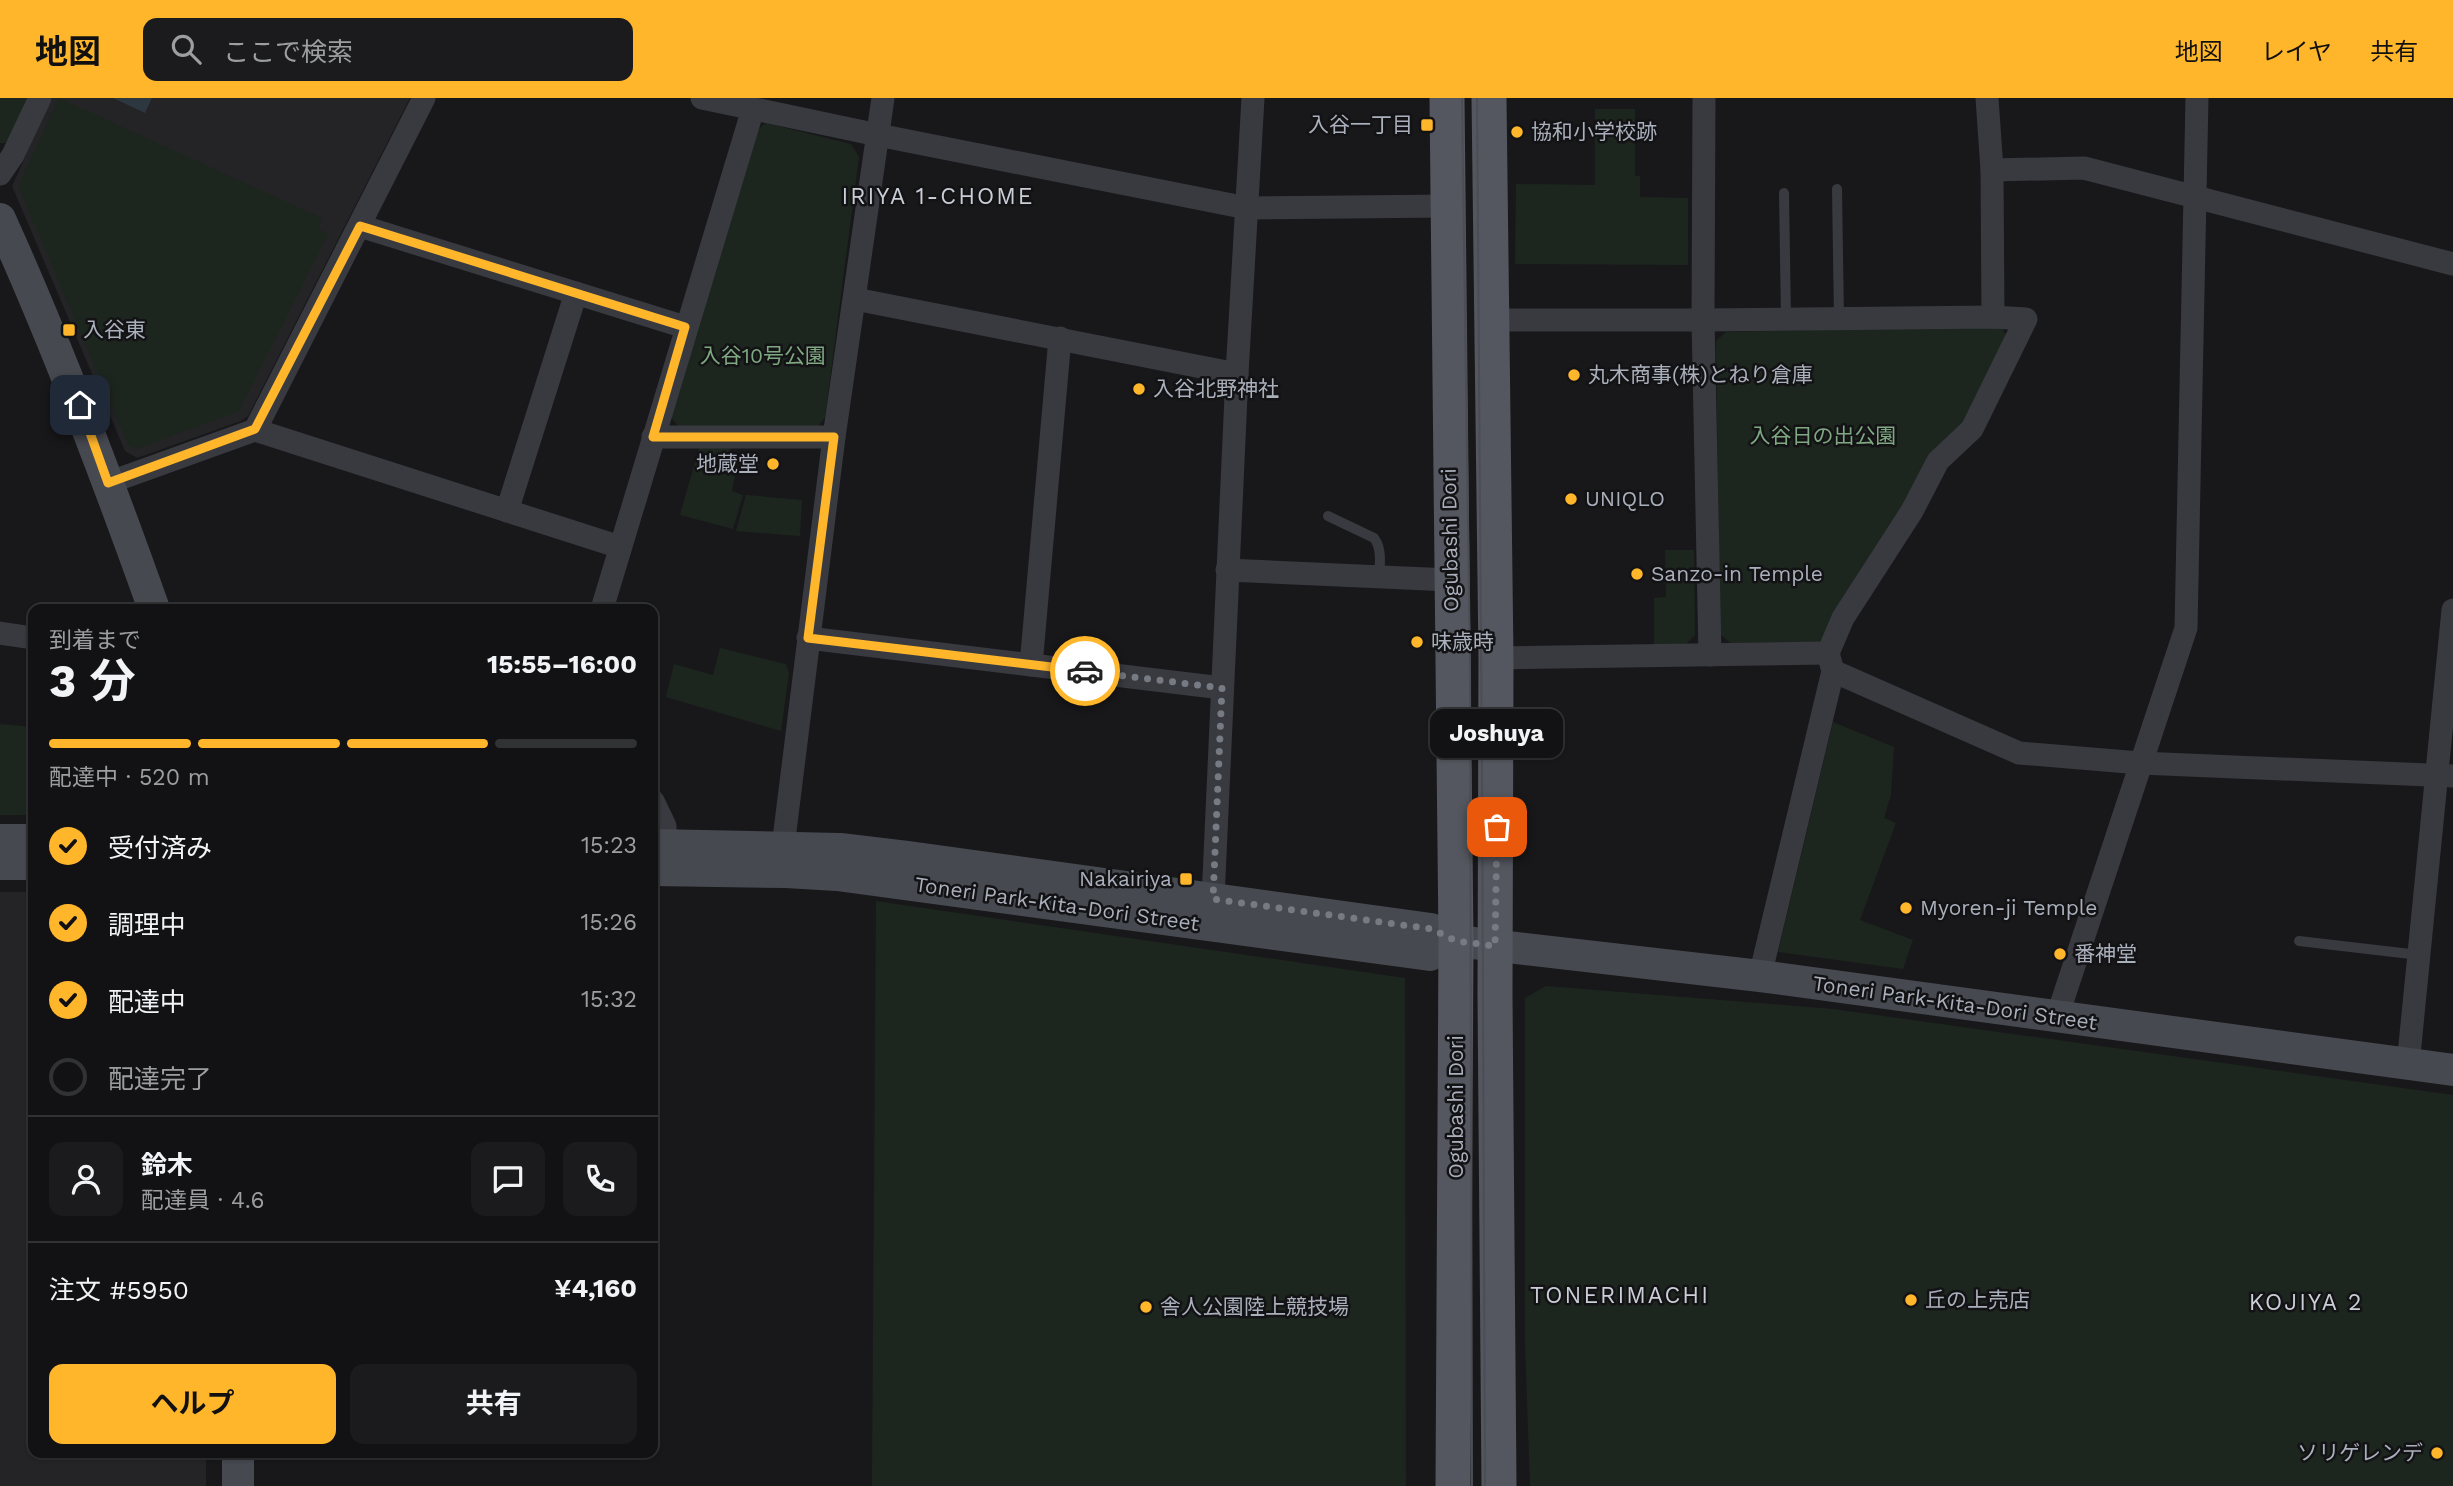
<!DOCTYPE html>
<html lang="ja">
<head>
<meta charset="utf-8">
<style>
  :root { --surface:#121214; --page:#1b1b1d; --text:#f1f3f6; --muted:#9c9ea0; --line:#313234; --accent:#ffb62b }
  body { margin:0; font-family:"Work Sans","Noto Sans JP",sans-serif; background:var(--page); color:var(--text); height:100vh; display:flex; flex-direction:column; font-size:26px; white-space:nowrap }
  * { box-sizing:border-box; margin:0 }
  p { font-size:23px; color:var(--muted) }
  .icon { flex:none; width:38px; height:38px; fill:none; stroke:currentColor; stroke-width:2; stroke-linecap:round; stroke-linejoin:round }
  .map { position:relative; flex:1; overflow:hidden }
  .drawer { position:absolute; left:28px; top:506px; width:630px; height:854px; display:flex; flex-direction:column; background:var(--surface); border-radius:14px; box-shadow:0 2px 5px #0004,0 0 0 2px var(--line) }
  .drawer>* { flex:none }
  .pin { position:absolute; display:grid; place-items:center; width:60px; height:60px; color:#fff; margin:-30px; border-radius:14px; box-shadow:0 4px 10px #0006 }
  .courier { position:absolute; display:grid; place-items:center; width:70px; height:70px; margin:-35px; border:5px solid #ffb62b; border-radius:50%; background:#fff; color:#222; box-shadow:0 2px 9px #0007 }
  .bubble { position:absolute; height:49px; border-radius:14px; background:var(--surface); box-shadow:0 2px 5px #0004,0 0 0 2px var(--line); font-size:23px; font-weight:700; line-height:49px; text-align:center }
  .summary em { font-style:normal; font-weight:700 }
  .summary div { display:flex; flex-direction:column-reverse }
  .summary { display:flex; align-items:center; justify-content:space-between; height:119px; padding:0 21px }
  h1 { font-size:46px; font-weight:700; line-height:52px }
  .bar { display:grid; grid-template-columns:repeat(4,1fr); gap:10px 7px; align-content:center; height:84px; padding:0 21px }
  .bar i { height:9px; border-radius:5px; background:var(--line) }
  .bar .selected { background:var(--accent) }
  .bar p { grid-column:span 4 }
  .line { display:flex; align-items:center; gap:18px; padding:0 21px; border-top:2px solid var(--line) }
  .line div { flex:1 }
  .round { display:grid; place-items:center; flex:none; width:74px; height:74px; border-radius:14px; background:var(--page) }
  ol { padding:0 21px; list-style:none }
  li { display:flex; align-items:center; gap:21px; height:77px }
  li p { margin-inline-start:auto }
  li .icon { padding:7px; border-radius:50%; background:var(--accent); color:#111; stroke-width:4 }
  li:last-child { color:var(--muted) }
  li i { width:38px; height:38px; border:4px solid var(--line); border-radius:50% }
  .button { display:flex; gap:14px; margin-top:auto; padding:14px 21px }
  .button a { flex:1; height:80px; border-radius:14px; background:var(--accent); color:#111; font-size:28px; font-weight:700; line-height:80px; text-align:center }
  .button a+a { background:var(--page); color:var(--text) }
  header { display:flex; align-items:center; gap:42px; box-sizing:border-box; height:98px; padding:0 35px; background:var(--accent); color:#111 }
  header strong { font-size:33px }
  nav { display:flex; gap:38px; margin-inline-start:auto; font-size:24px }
  .search { width:490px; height:63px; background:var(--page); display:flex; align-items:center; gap:18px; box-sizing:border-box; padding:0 24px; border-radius:14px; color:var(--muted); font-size:26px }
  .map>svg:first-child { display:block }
  .built { fill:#242427 }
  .green { fill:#1d261e }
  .water { fill:#2c3740 }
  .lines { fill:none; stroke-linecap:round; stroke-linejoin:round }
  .lane { stroke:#383a40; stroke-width:10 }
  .street { stroke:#383a40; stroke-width:23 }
  .secondary { stroke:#464950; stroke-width:32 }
  .primary { stroke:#54575f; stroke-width:35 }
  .tram { stroke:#4b4e55; stroke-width:2 }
  .done { stroke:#767a83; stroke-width:7; stroke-dasharray:0 12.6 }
  .route { stroke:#ffb62b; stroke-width:9 }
  .poi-dot { fill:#ffb62b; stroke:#131315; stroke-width:2.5 }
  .labels { text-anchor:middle; stroke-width:5; stroke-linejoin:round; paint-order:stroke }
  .poi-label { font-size:21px; fill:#a9afbb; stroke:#131315; text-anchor:start }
  .park-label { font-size:21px; fill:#7ea881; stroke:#131315 }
  .street-label { font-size:21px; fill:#a9afbb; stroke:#131315 }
  .neighbourhood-label { font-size:23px; letter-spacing:2px; fill:#caced7; stroke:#131315 }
</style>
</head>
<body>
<header>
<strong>地図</strong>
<div class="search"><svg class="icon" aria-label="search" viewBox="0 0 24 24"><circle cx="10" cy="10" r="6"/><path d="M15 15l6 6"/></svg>ここで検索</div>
<nav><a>地図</a><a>レイヤ</a><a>共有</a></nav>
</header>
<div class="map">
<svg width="2453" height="1388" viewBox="0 0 2453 1388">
  <rect width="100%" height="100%" fill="#18181a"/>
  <g class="built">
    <polygon points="52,0 410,0 248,318 241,323 137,360 125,353 12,88"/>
    <polygon points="0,794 33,794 33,1354 206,1355 206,1388 0,1388"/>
  </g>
  <g class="green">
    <polygon points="0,0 29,0 9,45 0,45"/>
    <polygon points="59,0 322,120 318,130 328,136 239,313 137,351 128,347 18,88"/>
    <polygon points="1595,11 1635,11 1635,78 1640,78 1640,99 1688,100 1688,167 1515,166 1516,86 1595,87"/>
    <polygon points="766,25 851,46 859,59 825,319 816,331 681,332 671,319 757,32"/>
    <polygon points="2000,228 2009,241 1969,323 1822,546 1733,547 1720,536 1716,243 1726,234"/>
    <polygon points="699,350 731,350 725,375 735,378 732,393 743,397 733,431 680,417"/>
    <polygon points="746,397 802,402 800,438 736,433"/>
    <polygon points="1665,452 1694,452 1695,537 1684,548 1654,548 1654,500 1666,499"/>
    <polygon points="720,550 786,566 789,575 781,633 666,599 674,566 713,577"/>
    <polygon points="1833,624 1894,649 1891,697 1884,720 1896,725 1860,822 1913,842 1903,871 1778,854"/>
    <polygon points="0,626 33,629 33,717 0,717"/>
    <polygon points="876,803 1405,880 1406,1388 872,1388"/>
    <polygon points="1546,888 1833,911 2453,997 2453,1388 1530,1388 1525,1244 1525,900"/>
  </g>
  <polygon class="water" points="113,0 152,0 145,15"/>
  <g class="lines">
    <g class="lane">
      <polyline points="1837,91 1839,221"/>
      <polyline points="1784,95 1786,221"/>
      <path d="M 1328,418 L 1374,440 C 1382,450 1380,466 1379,479"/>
      <polyline points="2299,843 2419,857"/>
    </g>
    <g class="street">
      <polyline points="702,0 878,37 1247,110 1448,108"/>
      <polyline points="1704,0 1703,222 1710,557"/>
      <polyline points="1987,0 1992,72 1993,219"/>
      <polyline points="1992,72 2084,70 2453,166"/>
      <polyline points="0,76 13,57 40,0"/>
      <polyline points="360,128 685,229"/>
      <polyline points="855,201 1237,276"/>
      <polyline points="1492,222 1703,222 1993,219 2026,221 1972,331 1938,363 1912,413 1843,520 1828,555 1833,573 1760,878"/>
      <polyline points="255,332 620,449"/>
      <polyline points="653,339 834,339"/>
      <polyline points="108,385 255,332 424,0"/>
      <polyline points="507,413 576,195"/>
      <polyline points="1227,472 1450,482"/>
      <polyline points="602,511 753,11"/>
      <polyline points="0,535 33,540"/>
      <polyline points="808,540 1222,590"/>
      <polyline points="1496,560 1828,555"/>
      <polyline points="1031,567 1060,240"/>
      <polyline points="1833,573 2019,655 2140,665 2453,678"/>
      <polyline points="653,703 665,728 665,747"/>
      <polyline points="783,749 834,339 883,0"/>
      <polyline points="1213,801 1237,276 1253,0"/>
      <polyline points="2057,919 2186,530 2197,0"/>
      <polyline points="2408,967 2453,512"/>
    </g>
    <g class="secondary">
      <path d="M 0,121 C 58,249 107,379 154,511"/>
      <polyline points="0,742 33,742"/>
      <polyline points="653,747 840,751 907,759 1431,831 1456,843 1760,878 2453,972"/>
      <polyline points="0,766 33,766"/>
      <polyline points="653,772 786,774 837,777 1430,857 1456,843"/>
      <polyline points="238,1388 238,1354"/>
    </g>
    <g class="primary">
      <polyline points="1447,0 1456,843 1453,1388"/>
      <polyline points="1489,0 1496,560 1495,897 1499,1388"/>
    </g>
    <g class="tram">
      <polyline points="1462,0 1470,569 1472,1388"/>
      <path d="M 1477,0 C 1483,463 1482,925 1485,1388"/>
    </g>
  </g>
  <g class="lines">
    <polyline class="done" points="1085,573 1222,590 1213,801 1432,831 1456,843 1495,848 1497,729"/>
    <polyline class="route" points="80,307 108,385 255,331 360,128 370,131 685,229 653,339 834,339 808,540 1085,573"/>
  </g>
  <g class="poi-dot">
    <rect x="1420" y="20" width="14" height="14" rx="3.5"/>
    <circle cx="1517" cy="34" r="7"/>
    <rect x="62" y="225" width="14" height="14" rx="3.5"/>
    <circle cx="1574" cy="277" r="7"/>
    <circle cx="1139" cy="291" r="7"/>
    <circle cx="773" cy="366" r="7"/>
    <circle cx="1571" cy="401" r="7"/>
    <circle cx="1637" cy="476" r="7"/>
    <circle cx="1417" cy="544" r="7"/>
    <rect x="1179" y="774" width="14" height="14" rx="3.5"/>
    <circle cx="1906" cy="810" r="7"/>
    <circle cx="2060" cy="856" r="7"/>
    <circle cx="1911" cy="1202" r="7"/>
    <circle cx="1146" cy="1209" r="7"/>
    <circle cx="2437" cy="1355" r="7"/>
  </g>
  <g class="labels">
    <g class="poi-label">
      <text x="1413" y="34" text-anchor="end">入谷一丁目</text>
      <text x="1531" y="41">協和小学校跡</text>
      <text x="83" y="239">入谷東</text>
      <text x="1588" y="284">丸木商事(株)とねり倉庫</text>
      <text x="1153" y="298">入谷北野神社</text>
      <text x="759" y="373" text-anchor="end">地蔵堂</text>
      <text x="1585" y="408">UNIQLO</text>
      <text x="1651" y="483">Sanzo-in Temple</text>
      <text x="1431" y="551">味歳時</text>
      <text x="1172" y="788" text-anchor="end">Nakairiya</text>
      <text x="1920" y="817">Myoren-ji Temple</text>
      <text x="2074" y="863">番神堂</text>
      <text x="1925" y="1209">丘の上売店</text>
      <text x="1160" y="1216">舎人公園陸上競技場</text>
      <text x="2423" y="1362" text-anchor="end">ソリゲレンデ</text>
    </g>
    <g class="park-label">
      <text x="763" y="265">入谷10号公園</text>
      <text x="1823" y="345">入谷日の出公園</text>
    </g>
    <g class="street-label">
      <text transform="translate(1450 442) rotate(-91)" y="7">Ogubashi Dori</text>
      <text transform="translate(1057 806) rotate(8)" y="7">Toneri Park-Kita-Dori Street</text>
      <text transform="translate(1955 905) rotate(8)" y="7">Toneri Park-Kita-Dori Street</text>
      <text transform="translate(1456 1009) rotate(-90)" y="7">Ogubashi Dori</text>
    </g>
    <g class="neighbourhood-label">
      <text x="938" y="106">IRIYA 1-CHOME</text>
      <text x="1620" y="1205">TONERIMACHI</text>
      <text x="2306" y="1212">KOJIYA 2</text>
    </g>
  </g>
</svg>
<div class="pin" style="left:1497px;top:729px;background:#ea580c"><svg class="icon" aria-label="bag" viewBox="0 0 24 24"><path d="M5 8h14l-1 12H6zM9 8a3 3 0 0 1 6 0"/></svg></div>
<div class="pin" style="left:80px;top:307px;background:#1f2937"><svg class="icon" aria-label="home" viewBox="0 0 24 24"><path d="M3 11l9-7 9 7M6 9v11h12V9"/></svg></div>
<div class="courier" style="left:1085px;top:573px"><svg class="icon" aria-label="car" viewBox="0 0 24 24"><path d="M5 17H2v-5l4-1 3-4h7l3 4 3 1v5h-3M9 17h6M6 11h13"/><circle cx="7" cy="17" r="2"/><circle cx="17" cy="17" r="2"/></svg></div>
<div class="bubble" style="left:1430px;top:611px;width:133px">Joshuya</div>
<section class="drawer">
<div class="summary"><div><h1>3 分</h1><p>到着まで</p></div><em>15:55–16:00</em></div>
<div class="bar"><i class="selected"></i><i class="selected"></i><i class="selected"></i><i></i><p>配達中 · 520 m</p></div>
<ol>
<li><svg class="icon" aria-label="check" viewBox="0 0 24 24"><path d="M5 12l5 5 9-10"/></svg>受付済み<p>15:23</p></li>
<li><svg class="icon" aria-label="check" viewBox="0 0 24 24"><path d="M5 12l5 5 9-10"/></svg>調理中<p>15:26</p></li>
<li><svg class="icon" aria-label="check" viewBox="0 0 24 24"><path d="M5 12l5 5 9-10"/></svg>配達中<p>15:32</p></li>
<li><i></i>配達完了</li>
</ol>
<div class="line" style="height:126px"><a class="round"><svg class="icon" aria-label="person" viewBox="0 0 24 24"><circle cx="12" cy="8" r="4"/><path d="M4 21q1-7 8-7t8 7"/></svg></a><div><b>鈴木</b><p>配達員 · 4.6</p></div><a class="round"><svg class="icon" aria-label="chat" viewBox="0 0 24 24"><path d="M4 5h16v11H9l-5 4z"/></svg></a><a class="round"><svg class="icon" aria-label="phone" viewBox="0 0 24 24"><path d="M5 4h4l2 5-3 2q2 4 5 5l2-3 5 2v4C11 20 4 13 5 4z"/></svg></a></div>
<div class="line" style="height:91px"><div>注文 #5950</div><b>¥4,160</b></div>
<div class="button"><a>ヘルプ</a><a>共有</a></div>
</section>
</div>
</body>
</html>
